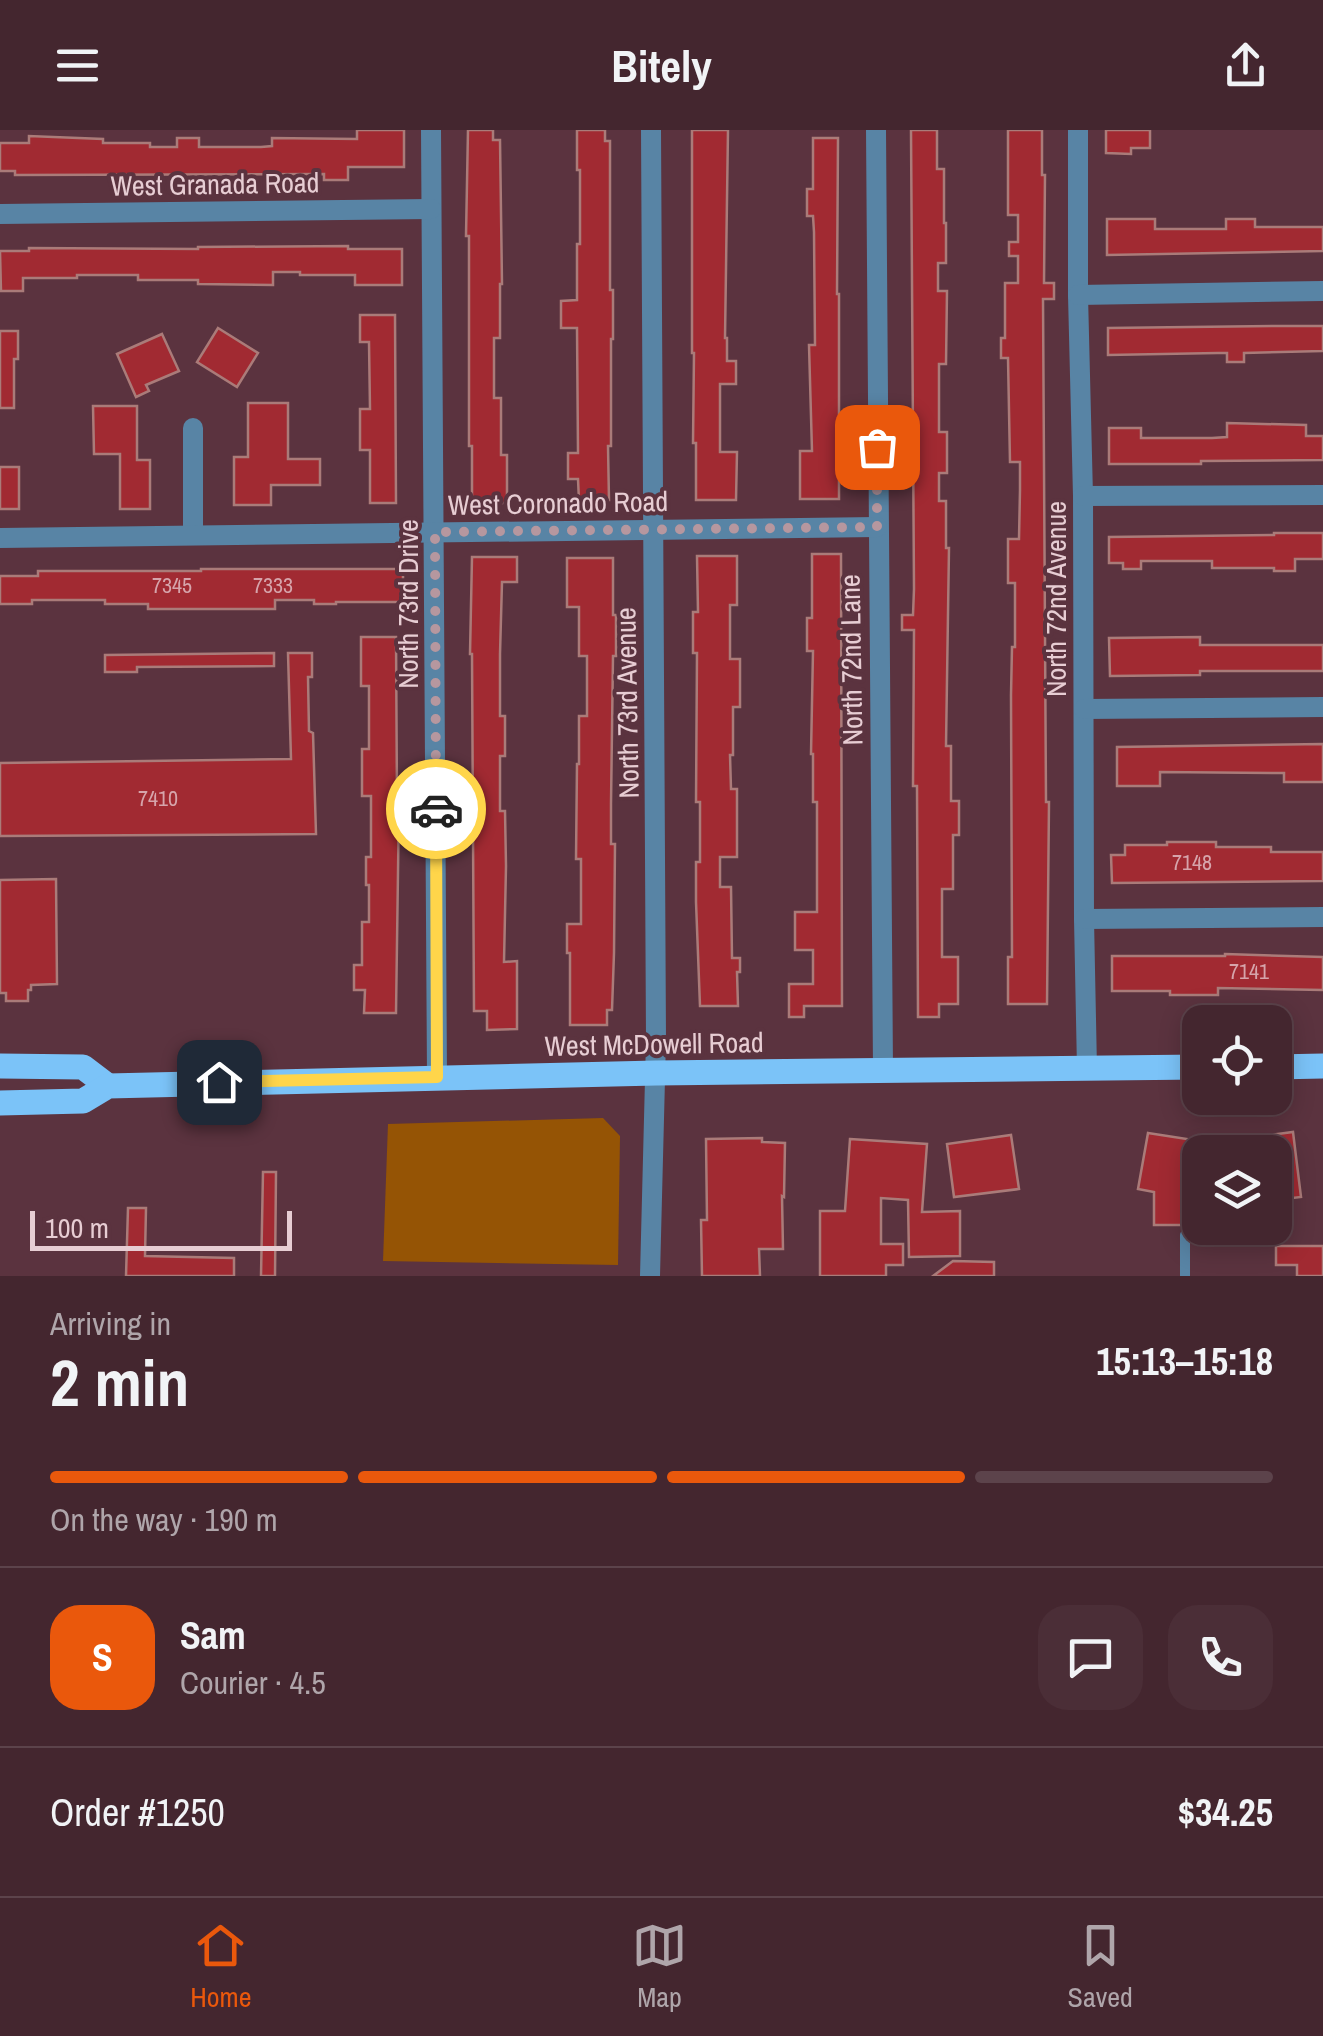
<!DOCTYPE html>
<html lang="en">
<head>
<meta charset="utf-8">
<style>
  :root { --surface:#44262f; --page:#4b2e37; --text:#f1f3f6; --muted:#afa5aa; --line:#5c434b; --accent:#ea580c }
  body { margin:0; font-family:"Archivo Narrow",sans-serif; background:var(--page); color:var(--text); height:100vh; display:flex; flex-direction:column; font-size:38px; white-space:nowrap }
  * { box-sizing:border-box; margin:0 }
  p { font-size:32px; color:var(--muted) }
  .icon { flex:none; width:55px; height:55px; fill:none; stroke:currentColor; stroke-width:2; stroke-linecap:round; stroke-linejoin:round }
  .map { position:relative; height:1146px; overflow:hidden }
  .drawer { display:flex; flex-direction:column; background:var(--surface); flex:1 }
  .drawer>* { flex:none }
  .fabs { position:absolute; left:1182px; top:875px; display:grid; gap:20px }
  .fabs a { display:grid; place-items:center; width:110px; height:110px; border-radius:20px; background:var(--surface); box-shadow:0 5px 25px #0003,0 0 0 2px var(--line); font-size:50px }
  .scale { position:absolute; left:30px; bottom:25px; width:262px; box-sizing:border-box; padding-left:10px; border:5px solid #e7cdd3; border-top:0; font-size:28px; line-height:35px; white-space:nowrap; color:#e7cdd3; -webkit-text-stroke:8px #5b333f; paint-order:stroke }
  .pin { position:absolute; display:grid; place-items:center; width:85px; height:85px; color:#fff; margin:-42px; border-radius:20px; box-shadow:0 5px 15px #0006 }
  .courier { position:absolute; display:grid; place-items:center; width:100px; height:100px; margin:-50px; border:8px solid #ffd54a; border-radius:50%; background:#fff; color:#222; box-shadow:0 2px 12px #0007 }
  .overview em { font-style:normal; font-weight:800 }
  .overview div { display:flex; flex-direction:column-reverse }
  .overview { display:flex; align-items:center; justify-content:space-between; height:170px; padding:0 50px }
  h1 { font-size:65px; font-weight:800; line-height:75px }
  .bar { display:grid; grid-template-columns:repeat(4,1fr); gap:15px 10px; align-content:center; height:120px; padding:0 50px }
  .bar i { height:12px; border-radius:8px; background:var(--line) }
  .bar .selected { background:var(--accent) }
  .bar p { grid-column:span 4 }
  .line { display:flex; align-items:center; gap:25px; padding:0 50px; border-top:2px solid var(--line) }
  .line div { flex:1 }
  .round { display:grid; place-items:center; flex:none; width:105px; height:105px; border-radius:30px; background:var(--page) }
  header { display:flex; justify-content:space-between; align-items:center; height:130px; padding:0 50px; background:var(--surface); font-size:45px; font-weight:800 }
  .tabs { display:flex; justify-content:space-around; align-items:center; height:140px; border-top:2px solid var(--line); background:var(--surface); font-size:28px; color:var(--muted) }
  .tabs a { display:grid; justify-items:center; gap:5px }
  .tabs .selected { color:var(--accent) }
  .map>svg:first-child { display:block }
  .green { fill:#955405 }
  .building { fill:#a12a32; stroke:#aa7b79; stroke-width:2.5 }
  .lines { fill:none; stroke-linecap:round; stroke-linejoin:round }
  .service { stroke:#5884a5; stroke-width:10 }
  .minor { stroke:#5884a5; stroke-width:20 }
  .primary { stroke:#7bc3f8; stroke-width:25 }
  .done { stroke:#b6979f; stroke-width:10; stroke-dasharray:0 18 }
  .route { stroke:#ffd54a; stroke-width:12 }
  .labels { text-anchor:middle; stroke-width:8; stroke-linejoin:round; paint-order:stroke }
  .number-label { font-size:22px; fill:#d6a4ab }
  .street-label { font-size:28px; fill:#e7cdd3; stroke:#5b333f }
</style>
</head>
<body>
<header><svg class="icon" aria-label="menu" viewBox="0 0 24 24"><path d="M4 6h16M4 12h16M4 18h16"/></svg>Bitely<svg class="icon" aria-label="share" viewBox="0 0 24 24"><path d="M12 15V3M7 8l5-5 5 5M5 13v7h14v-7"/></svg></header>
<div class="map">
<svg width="1323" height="1146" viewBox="0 0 1323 1146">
  <rect width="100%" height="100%" fill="#5b333f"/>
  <polygon class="green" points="603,988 620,1006 618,1135 383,1131 388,994"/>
  <g class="building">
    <polygon points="357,0 404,0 404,37 348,37 348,50 324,50 324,44 15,45 15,41 0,41 0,13 29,13 29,6 103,9 103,13 150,13 150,17 177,17 177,8 199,8 199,17 261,17 272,16 272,8 357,9"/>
    <polygon points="468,0 493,0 493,10 500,10 502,154 500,154 500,208 494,208 494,268 501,268 501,325 507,325 507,373 472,373 472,316 469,316 469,106 466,106"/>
    <polygon points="577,0 605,0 605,11 610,11 610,160 613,160 613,209 611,209 611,316 608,316 609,370 579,371 578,349 568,349 568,323 578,323 577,198 561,198 561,171 577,170 577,114 580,114 580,40 577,40"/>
    <polygon points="692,0 728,0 725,208 727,208 727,231 736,231 736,254 720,254 720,322 737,322 736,370 696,370 696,313 693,313 694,223 692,223"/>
    <polygon points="911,0 937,0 937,39 944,39 944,93 946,93 946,133 938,133 938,161 947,161 946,234 939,234 939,302 947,302 947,343 939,343 939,371 946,371 946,418 949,418 946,616 951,616 951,671 959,671 959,705 953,705 953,759 942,759 942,827 958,827 958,874 939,874 939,887 918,887 917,656 913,656 914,500 902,500 902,485 913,485 914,459"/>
    <polygon points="1008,0 1042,0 1042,45 1045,45 1044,153 1054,153 1054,169 1043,169 1046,672 1049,672 1047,874 1008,874 1008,827 1012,827 1011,565 1012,517 1015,517 1015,453 1008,453 1008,409 1019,409 1020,360 1020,332 1010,332 1008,228 1001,228 1001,208 1005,208 1005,153 1018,153 1018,126 1009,126 1009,112 1018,112 1018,85 1008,85"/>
    <polygon points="1106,0 1150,0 1150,18 1131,18 1131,24 1106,23"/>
    <polygon points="813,8 838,8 837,164 839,164 839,369 800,369 800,321 812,321 809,215 815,215 814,102 813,86 807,86 807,59 813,59"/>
    <polygon points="1107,89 1155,89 1155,99 1226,99 1226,89 1255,89 1255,97 1323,97 1323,121 1107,125"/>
    <polygon points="348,116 348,119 402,119 402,155 355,155 355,145 300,145 300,142 273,142 273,155 198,154 198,150 138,150 138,145 77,145 77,148 23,148 23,161 1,161 0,121 29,121 29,118 198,119 198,117"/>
    <polygon points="360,185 395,185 396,373 370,373 370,320 360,320 360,279 370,279 369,212 360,212"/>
    <polygon points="1273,196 1323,196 1323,221 1244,223 1244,232 1227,232 1227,223 1218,223 1108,225 1108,198"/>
    <polygon points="218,198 258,223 237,257 197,232"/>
    <polygon points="0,201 18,201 18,229 14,229 14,278 0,278"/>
    <polygon points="162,204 179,241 146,255 149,261 136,267 117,224"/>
    <polygon points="248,273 288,273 288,329 320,329 320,355 271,355 271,375 234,375 234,327 248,327"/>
    <polygon points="93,276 137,276 137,330 150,330 150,379 120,379 120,324 94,324"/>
    <polygon points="1227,293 1306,295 1306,306 1323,306 1323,330 1201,331 1201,334 1109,334 1109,298 1141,298 1141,308 1212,308 1227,307"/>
    <rect x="0" y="337" width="19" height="42"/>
    <polygon points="1274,403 1323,403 1323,429 1295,429 1295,441 1274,441 1274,438 1212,438 1212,431 1141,431 1141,439 1123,439 1123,433 1109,433 1109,407 1274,405"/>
    <polygon points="812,424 841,424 842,876 804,876 804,887 789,887 789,854 813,854 813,820 795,820 795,782 817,782 817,672 813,672 813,624 811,624 813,521 807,521 807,488 812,488"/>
    <polygon points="697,426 737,426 737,475 730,475 730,529 740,529 740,577 733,577 733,625 730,625 731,659 737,659 737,727 720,727 720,757 731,757 732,828 740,828 740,842 737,842 738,876 700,876 696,772 696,732 700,732 700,672 696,672 697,523 693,523 693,482 698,482"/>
    <polygon points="472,427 517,427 517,452 502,452 500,524 500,586 505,586 505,626 500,626 500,681 505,681 506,736 504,832 517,831 517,899 487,900 487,881 474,881 472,524 470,524"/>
    <polygon points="567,428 613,428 613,485 616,485 616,526 613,526 611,674 611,714 615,714 614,823 612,880 607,880 607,895 570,895 570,823 567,823 567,794 581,794 581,729 576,729 577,634 579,634 579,586 587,586 587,526 579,526 579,477 567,477"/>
    <polygon points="201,439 403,439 403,472 336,472 336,474 314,474 314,470 275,470 275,479 148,479 148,474 105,474 105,470 32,470 32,474 0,474 0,446 38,446 38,441 201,441"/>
    <polygon points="361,507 396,507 397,672 399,672 396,883 364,883 365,860 354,860 354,835 362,835 362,792 369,792 369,755 366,755 366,727 371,727 371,666 362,666 362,619 369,619 369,556 361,556"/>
    <polygon points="1200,507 1200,515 1323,515 1323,541 1200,541 1200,545 1110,546 1109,508"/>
    <polygon points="274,523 274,536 137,537 137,542 105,542 105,525"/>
    <polygon points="288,523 312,523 312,547 308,547 309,601 313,603 316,704 0,706 0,633 291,629"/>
    <polygon points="1323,614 1323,652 1284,652 1284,643 1160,642 1160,656 1117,656 1117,617"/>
    <polygon points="1167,712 1216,712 1216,717 1271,717 1271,722 1323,722 1323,751 1112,753 1111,725 1125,725 1125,715 1167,715"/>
    <polygon points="56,749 57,854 31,855 31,860 28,860 28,871 6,871 6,863 0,863 0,750"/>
    <polygon points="1225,824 1323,827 1323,860 1218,858 1218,865 1170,865 1170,861 1112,861 1112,826 1225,826"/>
    <polygon points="1293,1002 1301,1067 1275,1070 1275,1022 1240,1022 1238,1009"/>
    <polygon points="1148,1003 1200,1011 1200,1095 1154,1095 1154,1062 1138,1059"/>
    <polygon points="1011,1005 1019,1059 954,1067 947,1014"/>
    <polygon points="762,1008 762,1012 785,1013 784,1067 782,1066 783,1119 759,1119 760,1146 702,1146 701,1090 707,1090 706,1009"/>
    <polygon points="850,1009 927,1014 922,1082 960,1081 960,1126 909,1127 908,1070 881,1068 881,1114 903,1114 903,1135 886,1135 886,1146 820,1146 820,1081 845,1081"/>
    <polygon points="263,1042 276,1042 275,1146 261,1146"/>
    <polygon points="128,1078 146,1078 145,1126 234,1128 234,1146 126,1146"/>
    <polygon points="1276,1116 1323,1116 1323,1146 1297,1146 1297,1135 1276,1135"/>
    <polygon points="953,1131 994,1132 994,1146 933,1146"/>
  </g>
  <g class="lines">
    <polyline class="service" points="1185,1105 1185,1146"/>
    <g class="minor">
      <polyline points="431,0 437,947"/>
      <polyline points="876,0 883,940"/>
      <polyline points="1078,0 1078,165 1083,366 1084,789 1087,939"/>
      <polyline points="0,84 431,79"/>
      <polyline points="1078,165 1323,161"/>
      <polyline points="193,298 193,405"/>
      <polyline points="1083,366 1323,365"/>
      <polyline points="0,408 877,397"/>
      <polyline points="1084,579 1323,577"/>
      <polyline points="1084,789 1323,787"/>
      <polyline points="650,1146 656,910 651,0"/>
    </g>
    <g class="primary">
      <polyline points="0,936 83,937 108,956"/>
      <polyline points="1275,937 1323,936"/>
      <polyline points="0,973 83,971 108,956 656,943 1200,937"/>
    </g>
  </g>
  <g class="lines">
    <polyline class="done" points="436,679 435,402 877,397 877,317"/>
    <polyline class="route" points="219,952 437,947 436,679"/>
  </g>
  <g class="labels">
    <g class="number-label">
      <text x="172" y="463">7345</text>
      <text x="273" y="463">7333</text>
      <text x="158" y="676">7410</text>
      <text x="1192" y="740">7148</text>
      <text x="1249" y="849">7141</text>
    </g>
    <g class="street-label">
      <text transform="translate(215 54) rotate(-1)" y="10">West Granada Road</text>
      <text transform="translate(558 373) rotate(-1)" y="10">West Coronado Road</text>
      <text transform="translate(1056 469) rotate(-90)" y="10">North 72nd Avenue</text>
      <text transform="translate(408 474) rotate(-90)" y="10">North 73rd Drive</text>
      <text transform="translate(851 530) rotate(-91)" y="10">North 72nd Lane</text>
      <text transform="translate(627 573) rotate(-91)" y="10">North 73rd Avenue</text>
      <text transform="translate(654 914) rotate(-1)" y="10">West McDowell Road</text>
    </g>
  </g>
</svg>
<div class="fabs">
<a><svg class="icon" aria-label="locate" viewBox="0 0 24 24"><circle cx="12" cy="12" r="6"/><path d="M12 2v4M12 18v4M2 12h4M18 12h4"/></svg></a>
<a><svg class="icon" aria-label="layers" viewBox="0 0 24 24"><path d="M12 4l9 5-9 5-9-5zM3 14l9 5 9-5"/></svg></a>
</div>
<div class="scale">100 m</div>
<div class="pin" style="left:877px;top:317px;background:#ea580c"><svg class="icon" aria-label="bag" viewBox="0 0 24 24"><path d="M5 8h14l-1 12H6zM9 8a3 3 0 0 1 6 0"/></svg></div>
<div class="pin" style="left:219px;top:952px;background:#1f2937"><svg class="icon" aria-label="home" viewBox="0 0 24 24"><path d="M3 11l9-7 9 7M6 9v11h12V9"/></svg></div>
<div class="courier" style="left:436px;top:679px"><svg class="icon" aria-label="car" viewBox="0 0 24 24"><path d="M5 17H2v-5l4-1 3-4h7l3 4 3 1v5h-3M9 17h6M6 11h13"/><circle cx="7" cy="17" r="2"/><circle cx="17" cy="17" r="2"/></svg></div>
</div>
<section class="drawer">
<div class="overview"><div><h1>2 min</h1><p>Arriving in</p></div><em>15:13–15:18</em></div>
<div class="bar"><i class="selected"></i><i class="selected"></i><i class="selected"></i><i></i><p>On the way · 190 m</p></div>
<div class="line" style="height:180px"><b class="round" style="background:var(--accent);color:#fff">S</b><div><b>Sam</b><p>Courier · 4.5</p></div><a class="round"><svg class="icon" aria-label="chat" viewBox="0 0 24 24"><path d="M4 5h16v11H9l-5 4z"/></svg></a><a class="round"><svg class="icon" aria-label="phone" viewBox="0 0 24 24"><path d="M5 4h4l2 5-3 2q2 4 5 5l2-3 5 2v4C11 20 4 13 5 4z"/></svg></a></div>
<div class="line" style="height:130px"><div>Order #1250</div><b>$34.25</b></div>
</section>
<nav class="tabs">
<a class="selected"><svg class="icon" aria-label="home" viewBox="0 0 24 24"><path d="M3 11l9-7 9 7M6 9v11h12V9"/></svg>Home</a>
<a><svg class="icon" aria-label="map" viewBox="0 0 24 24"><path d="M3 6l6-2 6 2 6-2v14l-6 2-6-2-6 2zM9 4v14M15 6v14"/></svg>Map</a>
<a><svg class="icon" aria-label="saved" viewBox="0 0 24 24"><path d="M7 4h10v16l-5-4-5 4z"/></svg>Saved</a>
</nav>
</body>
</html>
